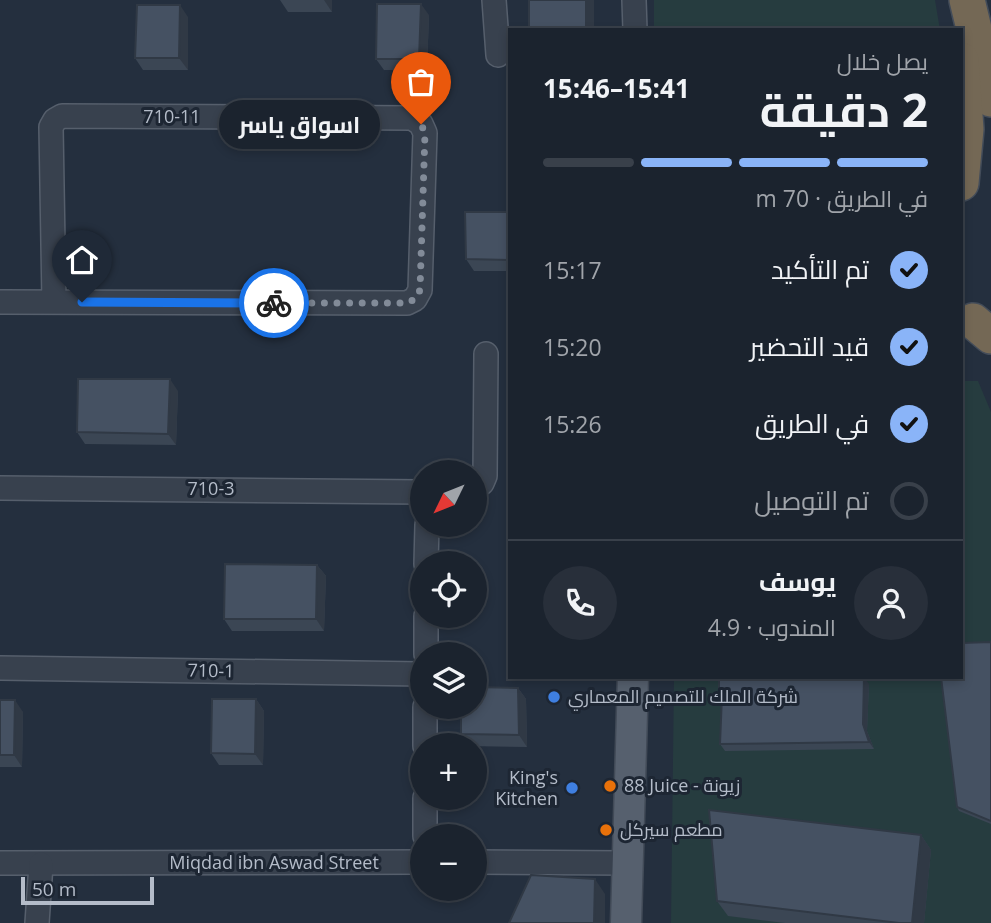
<!DOCTYPE html>
<html lang="ar">
<head>
<meta charset="utf-8">
<style>
  :root { --surface:#1b232e; --page:#282f3a; --text:#f1f3f6; --muted:#a0a4aa; --line:#39404a; --accent:#8ab4f8 }
  body { margin:0; font-family:"Open Sans",Cairo,sans-serif; background:var(--page); color:var(--text); direction:rtl; height:100vh; display:flex; flex-direction:column; font-size:26px; white-space:nowrap }
  * { box-sizing:border-box; margin:0 }
  p { font-size:23px; color:var(--muted) }
  .icon { flex:none; width:38px; height:38px; fill:none; stroke:currentColor; stroke-width:2; stroke-linecap:round; stroke-linejoin:round }
  .map { position:relative; flex:1; overflow:hidden; direction:ltr }
  .details { position:absolute; left:508px; top:28px; width:455px; height:651px; display:flex; flex-direction:column; background:var(--surface); border-radius:0px; box-shadow:0 4px 10px #0003,0 0 0 2px var(--line); direction:rtl }
  .details>* { flex:none }
  .needle { width:46px; rotate:227deg }
  .fabs { position:absolute; left:410px; top:460px; display:grid; gap:14px }
  .fabs a { display:grid; place-items:center; width:77px; height:77px; border-radius:50%; background:var(--surface); box-shadow:0 4px 10px #0003,0 0 0 2px var(--line); font-size:35px }
  .scale { position:absolute; left:21px; bottom:18px; width:133px; box-sizing:border-box; padding-left:7px; border:4px solid #b4bcc9; border-top:0; font-size:19px; line-height:24px; white-space:nowrap; color:#b4bcc9; -webkit-text-stroke:5px #1d2633; paint-order:stroke }
  .pin { position:absolute; display:grid; place-items:center; width:60px; height:60px; color:#fff; margin:-72px -30px; border-radius:50% 50% 50% 0; rotate:-45deg; box-shadow:0 0 7px #0007 }
  .pin .icon { rotate:45deg }
  .courier { position:absolute; display:grid; place-items:center; width:70px; height:70px; margin:-35px; border:5px solid #1a73e8; border-radius:50%; background:#fff; color:#222; box-shadow:0 2px 9px #0007 }
  .bubble { position:absolute; height:49px; border-radius:24px; background:var(--surface); box-shadow:0 4px 10px #0003,0 0 0 2px var(--line); font-size:23px; font-weight:700; line-height:49px; text-align:center; direction:rtl }
  .overview em { font-style:normal; font-weight:700 }
  .overview div { display:flex; flex-direction:column-reverse }
  .overview { display:flex; align-items:center; justify-content:space-between; height:119px; padding:0 35px }
  h1 { font-size:46px; font-weight:700; line-height:52px }
  .bar { display:grid; grid-template-columns:repeat(4,1fr); gap:10px 7px; align-content:center; height:84px; padding:0 35px }
  .bar i { height:9px; border-radius:5px; background:var(--line) }
  .bar .current { background:var(--accent) }
  .bar p { grid-column:span 4 }
  .line { display:flex; align-items:center; gap:18px; padding:0 35px; border-top:2px solid var(--line) }
  .line div { flex:1 }
  .round { display:grid; place-items:center; flex:none; width:74px; height:74px; border-radius:37px; background:var(--page) }
  ol { padding:0 35px; list-style:none }
  li { display:flex; align-items:center; gap:21px; height:77px }
  li p { margin-inline-start:auto }
  li .icon { padding:7px; border-radius:50%; background:var(--accent); color:#111; stroke-width:4 }
  li:last-child { color:var(--muted) }
  li i { width:38px; height:38px; border:4px solid var(--line); border-radius:50% }
  .map>svg:first-child { display:block }
  .green { fill:#263c3f }
  .lines { fill:none; stroke-linecap:round; stroke-linejoin:round }
  .minor-casing { stroke:#565f6c; stroke-width:26 }
  .major-casing { stroke:#414a57; stroke-width:33 }
  .highway-casing { stroke:#434c59; stroke-width:38 }
  .minor { stroke:#38414e; stroke-width:23 }
  .major { stroke:#56606e; stroke-width:30 }
  .highway { stroke:#746855; stroke-width:35 }
  .wall { fill:#3b4654 }
  .shaded-wall { fill:#303945 }
  .building { fill:#455162; stroke:#303945; stroke-width:2 }
  .done { stroke:#828b98; stroke-width:7; stroke-dasharray:0 12.6 }
  .route { stroke:#1a73e8; stroke-width:9 }
  .shop-dot { fill:#3f7fe0; stroke:#1d2633; stroke-width:2.5 }
  .food-dot { fill:#e8710a; stroke:#1d2633; stroke-width:2.5 }
  .labels { text-anchor:middle; stroke-width:6; stroke-linejoin:round; paint-order:stroke }
  .street-label { font-size:18px; fill:#b4bcc9; stroke:#1d2633 }
  .poi-label { font-size:18px; fill:#b4bcc9; stroke:#1d2633; text-anchor:start }
</style>
</head>
<body>
<div class="map">
<svg width="991" height="923" viewBox="0 0 991 923">
  <rect width="100%" height="100%" fill="#242f3e"/>
  <g class="green">
    <polygon points="654,0 935,0 940,30 654,30"/>
    <polygon points="961,381 978,381 991,412 991,923 671,923 674,677 961,677"/>
  </g>
  <g class="lines">
    <defs>
      <g id="minor">
        <polyline points="494,0 498,55"/>
        <polyline points="634,0 635,30"/>
        <polyline points="0,302 407,303 415,299 420,290 425,133 421,124 412,118 62,116 55,120 51,127 54,302"/>
        <polyline points="474,486 482,483 485,476 486,354"/>
        <polyline points="0,488 422,492"/>
        <polyline points="426,564 427,525"/>
        <polyline points="426,654 426,616"/>
        <polyline points="0,668 422,674"/>
        <polyline points="425,746 425,707"/>
        <polyline points="425,836 425,798"/>
        <polyline points="474,862 626,863"/>
        <polyline points="0,863 422,862"/>
        <polyline points="37,923 41,864"/>
      </g>
      <polyline id="major" points="626,923 633,677"/>
      <g id="highway">
        <polyline points="967,0 991,99"/>
        <polyline points="961,60 966,129 961,183"/>
        <polyline points="973,321 991,336"/>
      </g>
    </defs>
    <use href="#minor" class="minor-casing"/>
    <use href="#major" class="major-casing"/>
    <use href="#highway" class="highway-casing"/>
    <use href="#minor" class="minor"/>
    <use href="#major" class="major"/>
    <use href="#highway" class="highway"/>
  </g>
  <g class="wall">
    <polygon points="280,0 332,0 332,12 288,12"/>
    <polygon points="429,15 427,70 384,70 376,59"/>
    <polygon points="188,17 188,70 143,70 135,58"/>
    <polygon points="509,212 509,271 474,271 466,259"/>
    <polygon points="178,391 176,445 85,444 77,432"/>
    <polygon points="317,565 326,576 324,631 232,631 224,619"/>
    <polygon points="991,642 991,824 959,811 957,807"/>
    <polygon points="869,684 867,731 874,749 725,751 720,744 722,698 719,695"/>
    <polygon points="518,688 526,699 527,747 469,746 461,734"/>
    <polygon points="256,699 264,711 263,765 219,765 211,753"/>
    <polygon points="0,700 23,712 22,767 0,767"/>
    <polygon points="921,835 931,850 924,923 785,923 728,916 717,901"/>
  </g>
  <g class="shaded-wall">
    <polygon points="324,0 332,0 332,12"/>
    <rect x="586" y="0" width="8" height="30"/>
    <polygon points="421,4 429,15 427,70 419,59"/>
    <polygon points="180,5 188,17 188,70 179,58"/>
    <polygon points="170,379 178,391 176,445 168,434"/>
    <polygon points="317,565 326,576 324,631 316,619"/>
    <polygon points="864,677 869,684 867,731 874,749 869,742 863,724"/>
    <polygon points="518,688 526,699 527,747 519,735"/>
    <polygon points="256,699 264,711 263,765 255,754"/>
    <polygon points="15,700 23,712 22,767 14,755"/>
    <polygon points="921,835 931,850 924,923 912,923"/>
    <polygon points="595,879 605,894 605,923 594,923"/>
  </g>
  <g class="building">
    <rect x="529" y="0" width="57" height="30"/>
    <polygon points="377,4 421,4 419,59 376,59"/>
    <polygon points="137,5 180,5 179,58 135,58"/>
    <polygon points="465,212 509,212 509,260 466,259"/>
    <polygon points="78,379 170,379 168,434 77,432"/>
    <polygon points="225,564 317,565 316,619 224,619"/>
    <polygon points="991,642 991,821 957,807 941,677 961,677 961,643"/>
    <polygon points="719,677 864,677 863,724 869,742 720,744 722,695 719,695"/>
    <polygon points="474,687 518,688 519,735 461,734 461,707 474,707"/>
    <polygon points="212,699 256,699 255,754 211,753"/>
    <polygon points="0,700 15,700 14,755 0,755"/>
    <polygon points="709,810 921,835 912,923 899,923 717,901"/>
    <polygon points="531,875 595,879 594,923 509,923"/>
  </g>
  <g class="lines">
    <polyline class="done" points="274,303 407,303 415,299 420,290 425,133 421,124"/>
    <polyline class="route" points="82,302 274,303"/>
  </g>
  <g class="shop-dot">
    <circle cx="554" cy="697" r="7"/>
    <circle cx="572" cy="788" r="7"/>
  </g>
  <g class="food-dot">
    <circle cx="610" cy="786" r="7"/>
    <circle cx="606" cy="830" r="7"/>
  </g>
  <g class="labels">
    <g class="street-label">
      <text x="172" y="123">710-11</text>
      <text x="211" y="495">710-3</text>
      <text transform="translate(211 671) rotate(1)" y="6">710-1</text>
      <text x="274" y="869">Miqdad ibn Aswad Street</text>
    </g>
    <g class="poi-label">
      <text x="568" y="703">شركة الملك للتصميم المعماري</text>
      <text x="558" y="784" text-anchor="end">King's<tspan x="558" dy="21">Kitchen</tspan></text>
      <text x="624" y="792">88 Juice - زيونة</text>
      <text x="620" y="836">مطعم سيركل</text>
    </g>
  </g>
</svg>
<div class="fabs">
<a><svg class="needle" viewBox="-14 -14 28 28"><path d="M0-13l5 13h-10z" fill="#e53935"/><path d="M0 13l5-13h-10z" fill="#a0a4aa"/></svg></a>
<a><svg class="icon" aria-label="locate" viewBox="0 0 24 24"><circle cx="12" cy="12" r="6"/><path d="M12 2v4M12 18v4M2 12h4M18 12h4"/></svg></a>
<a><svg class="icon" aria-label="layers" viewBox="0 0 24 24"><path d="M12 4l9 5-9 5-9-5zM3 14l9 5 9-5"/></svg></a>
<a>+</a>
<a>−</a>
</div>
<div class="scale">50 m</div>
<div class="pin" style="left:421px;top:124px;background:#ea580c"><svg class="icon" aria-label="bag" viewBox="0 0 24 24"><path d="M5 8h14l-1 12H6zM9 8a3 3 0 0 1 6 0"/></svg></div>
<div class="pin" style="left:82px;top:302px;background:#1f2937"><svg class="icon" aria-label="home" viewBox="0 0 24 24"><path d="M3 11l9-7 9 7M6 9v11h12V9"/></svg></div>
<div class="courier" style="left:274px;top:303px"><svg class="icon" aria-label="bike" viewBox="0 0 24 24"><circle cx="6" cy="16" r="4"/><circle cx="18" cy="16" r="4"/><path d="M6 16l4-8h5l3 8M10 8l3 8H6M13 5h3"/></svg></div>
<div class="bubble" style="left:219px;top:100px;width:161px">اسواق ياسر</div>
<section class="details">
<div class="overview"><div><h1>2 دقيقة</h1><p>يصل خلال</p></div><em>15:41–15:46</em></div>
<div class="bar"><i class="current"></i><i class="current"></i><i class="current"></i><i></i><p>في الطريق · 70 m</p></div>
<ol>
<li><svg class="icon" aria-label="check" viewBox="0 0 24 24"><path d="M5 12l5 5 9-10"/></svg>تم التأكيد<p>15:17</p></li>
<li><svg class="icon" aria-label="check" viewBox="0 0 24 24"><path d="M5 12l5 5 9-10"/></svg>قيد التحضير<p>15:20</p></li>
<li><svg class="icon" aria-label="check" viewBox="0 0 24 24"><path d="M5 12l5 5 9-10"/></svg>في الطريق<p>15:26</p></li>
<li><i></i>تم التوصيل</li>
</ol>
<div class="line" style="height:126px"><a class="round"><svg class="icon" aria-label="person" viewBox="0 0 24 24"><circle cx="12" cy="8" r="4"/><path d="M4 21q1-7 8-7t8 7"/></svg></a><div><b>يوسف</b><p>المندوب · 4.9</p></div><a class="round"><svg class="icon" aria-label="phone" viewBox="0 0 24 24"><path d="M5 4h4l2 5-3 2q2 4 5 5l2-3 5 2v4C11 20 4 13 5 4z"/></svg></a></div>
</section>
</div>
</body>
</html>
